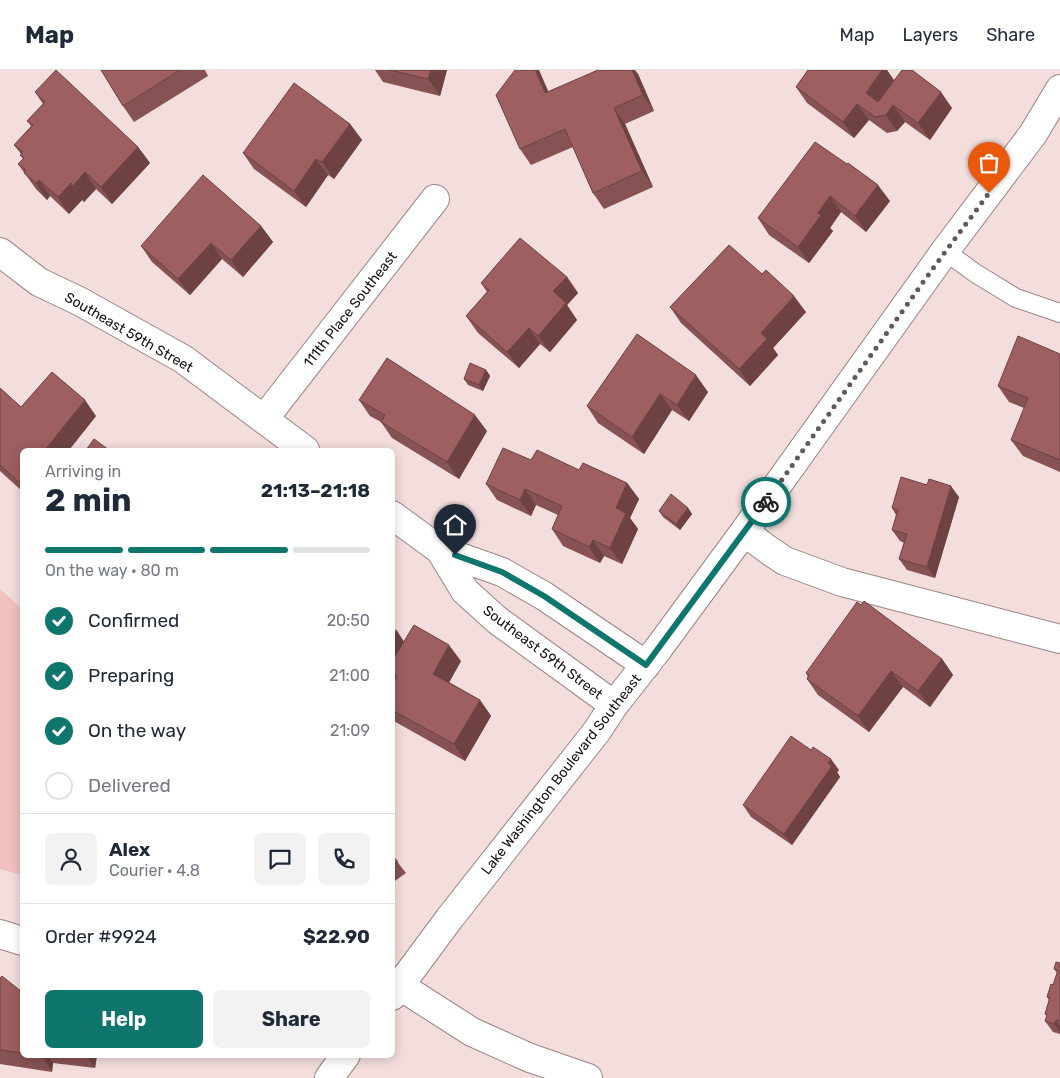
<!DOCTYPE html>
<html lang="en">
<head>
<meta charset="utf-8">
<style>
  :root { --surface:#fff; --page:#f2f2f3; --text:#1f2937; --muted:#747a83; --line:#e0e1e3; --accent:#0f766e }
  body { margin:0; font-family:Rubik,sans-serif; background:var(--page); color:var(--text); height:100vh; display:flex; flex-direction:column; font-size:19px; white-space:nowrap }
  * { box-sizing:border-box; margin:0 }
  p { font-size:16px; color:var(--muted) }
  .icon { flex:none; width:28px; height:28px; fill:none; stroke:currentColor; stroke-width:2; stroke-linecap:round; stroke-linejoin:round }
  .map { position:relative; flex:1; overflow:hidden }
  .details { position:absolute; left:20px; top:378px; width:375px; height:610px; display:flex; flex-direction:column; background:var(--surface); border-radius:8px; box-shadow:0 2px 12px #0003 }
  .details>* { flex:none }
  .pin { position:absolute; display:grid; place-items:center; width:42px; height:42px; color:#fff; margin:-51px -21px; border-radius:50% 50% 50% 0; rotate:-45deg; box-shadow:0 0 5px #0007 }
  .pin .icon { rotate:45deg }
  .courier { position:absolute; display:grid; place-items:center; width:50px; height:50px; margin:-25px; border:4px solid #0f766e; border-radius:50%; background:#fff; color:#222; box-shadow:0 1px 6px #0007 }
  .headline em { font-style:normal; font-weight:700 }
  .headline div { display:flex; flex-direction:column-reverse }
  .headline { display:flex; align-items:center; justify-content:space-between; height:85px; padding:0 25px }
  h1 { font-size:32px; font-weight:700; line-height:38px }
  .bar { display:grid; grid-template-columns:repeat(4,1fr); gap:8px 5px; align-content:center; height:60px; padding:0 25px }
  .bar i { height:6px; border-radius:4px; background:var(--line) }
  .bar .selected { background:var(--accent) }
  .bar p { grid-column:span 4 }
  .line { display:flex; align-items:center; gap:12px; padding:0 25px; border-top:1px solid var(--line) }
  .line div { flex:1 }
  .round { display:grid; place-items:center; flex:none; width:52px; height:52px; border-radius:8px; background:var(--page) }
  ol { padding:0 25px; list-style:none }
  li { display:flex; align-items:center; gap:15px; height:55px }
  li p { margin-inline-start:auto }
  li .icon { padding:5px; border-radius:50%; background:var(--accent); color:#fff; stroke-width:4 }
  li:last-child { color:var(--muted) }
  li i { width:28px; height:28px; border:2px solid var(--line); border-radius:50% }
  .primary-button { display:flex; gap:10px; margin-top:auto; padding:10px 25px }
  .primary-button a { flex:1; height:58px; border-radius:8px; background:var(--accent); color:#fff; font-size:20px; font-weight:700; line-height:58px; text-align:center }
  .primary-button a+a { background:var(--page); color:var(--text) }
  header { display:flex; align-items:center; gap:30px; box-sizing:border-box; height:70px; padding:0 25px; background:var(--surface); border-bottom:1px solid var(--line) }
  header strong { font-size:24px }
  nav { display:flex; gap:28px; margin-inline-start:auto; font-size:18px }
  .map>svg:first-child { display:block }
  .green { fill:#f1c1c0 }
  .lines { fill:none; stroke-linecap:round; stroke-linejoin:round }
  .lane-casing { stroke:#998585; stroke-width:20 }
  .street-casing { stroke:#998585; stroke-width:30 }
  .secondary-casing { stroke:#998585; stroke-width:30 }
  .lane { stroke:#fff; stroke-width:18 }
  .street { stroke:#fff; stroke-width:28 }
  .secondary { stroke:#fff; stroke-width:28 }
  .wall { fill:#875253 }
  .shaded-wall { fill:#6e4243 }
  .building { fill:#9d5f60; stroke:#6e4243 }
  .done { stroke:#655858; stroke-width:5; stroke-dasharray:0 9 }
  .route { stroke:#0f766e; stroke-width:6 }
  .labels { text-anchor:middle; stroke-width:4.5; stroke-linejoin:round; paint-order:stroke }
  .street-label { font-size:14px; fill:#181111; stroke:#fff }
</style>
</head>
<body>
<header>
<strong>Map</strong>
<nav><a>Map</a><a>Layers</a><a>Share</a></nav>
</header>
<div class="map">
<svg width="1060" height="1008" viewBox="0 0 1060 1008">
  <rect width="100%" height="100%" fill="#f3dddd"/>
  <polygon class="green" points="0,519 22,539 22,805 0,799"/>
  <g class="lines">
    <defs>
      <polyline id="lane" points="945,181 975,203 1016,228 1060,243"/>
      <g id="street">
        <polyline points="0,182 39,212 79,231 183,289 305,380"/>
        <polyline points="264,349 435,129"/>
        <polyline points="392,445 440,480 502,502 544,526 646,595"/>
        <polyline points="744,462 770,481 785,491 842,512 1060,569"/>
        <polyline points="440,480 465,521 497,550 614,635"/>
        <polyline points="0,864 22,871"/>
      </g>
      <g id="secondary">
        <polyline points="400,916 472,962 530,988 588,1008"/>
        <polyline points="392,926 449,849 597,661 614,635 658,579 744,462 945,181 1033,64 1060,19"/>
        <polyline points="329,1008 346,985"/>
      </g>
    </defs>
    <use href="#lane" class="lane-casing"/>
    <use href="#street" class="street-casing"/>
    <use href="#secondary" class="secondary-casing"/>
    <use href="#lane" class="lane"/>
    <use href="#street" class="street"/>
    <use href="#secondary" class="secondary"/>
  </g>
  <g class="wall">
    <polygon points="101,0 205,0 208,6 134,52 123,36"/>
    <polygon points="375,0 447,0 440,26 383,12"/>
    <polygon points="808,0 887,0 894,11 952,38 930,70 905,52 897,61 887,63 869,50 854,68 807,33 796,17"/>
    <polygon points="638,4 654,41 625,54 653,117 604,139 593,123 573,77 531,95 520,79 549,21"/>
    <polygon points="35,22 138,77 150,93 112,134 96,119 84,132 82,130 69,144 50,126 47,130 36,119 18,94 23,89 20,85 21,84 14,75 31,56 27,51 43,34"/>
    <polygon points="350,54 362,70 334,109 328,105 306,137 254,99 243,83"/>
    <polygon points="815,72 890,131 866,162 841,142 830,158 833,161 809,193 769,165 758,148"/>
    <polygon points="261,156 273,172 243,207 222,189 190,225 152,192 141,176"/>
    <polygon points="567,207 578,223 567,235 577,250 550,282 540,274 519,298 478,263 466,246 487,222 481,213"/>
    <polygon points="670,237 806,242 773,278 778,285 750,316 681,253"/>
    <polygon points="637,264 708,322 689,351 672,340 644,384 598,353 587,336"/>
    <polygon points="1060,284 1060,402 1023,386 1011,370 1024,338 1009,332 998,316"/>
    <polygon points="486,300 490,306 483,321 468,315 464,309"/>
    <polygon points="0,318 21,337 96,346 69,380 22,380 22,421 0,401"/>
    <polygon points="359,330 487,361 459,409 392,368 381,352 370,346"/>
    <polygon points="531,390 579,400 627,413 639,429 630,448 638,459 622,494 604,486 600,493 563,476 552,459 558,445 536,435 531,446 497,430 486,414"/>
    <polygon points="927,415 959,427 935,508 907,500 899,489 904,473 900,471 892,460 896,445 892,438"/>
    <polygon points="688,438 692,444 680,460 663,447 659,441"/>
    <polygon points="392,559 397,561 404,572 461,591 449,612 480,630 491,646 465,691 392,650 392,615 394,611 392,608"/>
    <polygon points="942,589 953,605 930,637 903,617 869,662 818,625 807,609 808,607 806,603"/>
    <polygon points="839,700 837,702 840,707 792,775 751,747 743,735"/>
    <polygon points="392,785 406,803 392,813"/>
    <polygon points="1060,893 1060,964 1053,962 1045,951 1047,946 1045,944 1049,930 1047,927 1053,915 1057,903 1054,899"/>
    <polygon points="0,908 22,922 22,985 97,985 95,998 53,993 52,1002 0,994"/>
  </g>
  <g class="shaded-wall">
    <polygon points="431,0 447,0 440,26 428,9"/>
    <polygon points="535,0 539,0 556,39 545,23"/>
    <polygon points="632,0 635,0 638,4 654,41 643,25"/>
    <polygon points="882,0 887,0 896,13 877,39 866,23"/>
    <polygon points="941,22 952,38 930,70 918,53"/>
    <polygon points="857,34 869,50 854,68 843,52"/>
    <polygon points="893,35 905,52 897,61 886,45"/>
    <polygon points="614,38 625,54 653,117 642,101"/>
    <polygon points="350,54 362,70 334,109 322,92"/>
    <polygon points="138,77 150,93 112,134 101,117"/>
    <polygon points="316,89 328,105 306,137 294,121"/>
    <polygon points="85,102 96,119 84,132 73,116"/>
    <polygon points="39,110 50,126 47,130 36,113"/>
    <polygon points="71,113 82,130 69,144 58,127"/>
    <polygon points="878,115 890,131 866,162 855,146"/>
    <polygon points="830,126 841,142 830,158 833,161 809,193 798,177 818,143"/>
    <polygon points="261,156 273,172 243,207 231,190"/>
    <polygon points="211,173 222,189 190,225 178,209"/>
    <polygon points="567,207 578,223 567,235 577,250 550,282 538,266 553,221"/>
    <polygon points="794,226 806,242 773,278 778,285 750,316 739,299 761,263"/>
    <polygon points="529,258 540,274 519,298 507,282"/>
    <polygon points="486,300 490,306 483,321 479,315"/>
    <polygon points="696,305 708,322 689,351 677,335"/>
    <polygon points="660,324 672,340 644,384 632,367"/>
    <polygon points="85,330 96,346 69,380 45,380"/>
    <polygon points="475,345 487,361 459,409 447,392"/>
    <polygon points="22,408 22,416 19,412"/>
    <polygon points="627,413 639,429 630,448 638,459 622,494 610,478 616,438"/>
    <polygon points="951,416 959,427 935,508 927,497"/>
    <polygon points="525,419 536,435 531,446 520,430"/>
    <polygon points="688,438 692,444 680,460 676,454"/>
    <polygon points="593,470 604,486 600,493 589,477"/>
    <polygon points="397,561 408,578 392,599 392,567"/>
    <polygon points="449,575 461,591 445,620 433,604"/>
    <polygon points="942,589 953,605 930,637 918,621"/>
    <polygon points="891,601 903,617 869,662 858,646"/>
    <polygon points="480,630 491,646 465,691 454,674"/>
    <polygon points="831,689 839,700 837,702 840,707 792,775 784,764"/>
    <polygon points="1056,950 1060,956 1060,962 1054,954"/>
    <polygon points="41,985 48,985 53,993 52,1002"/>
    <polygon points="86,985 97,985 95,998"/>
  </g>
  <g class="building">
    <polygon points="56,0 138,77 101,117 85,102 73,116 71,113 58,127 39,110 36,113 24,103 26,100 18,94 24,88 20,85 23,82 14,75 33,55 27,51 45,32 35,22"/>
    <polygon points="101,0 180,0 123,36"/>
    <polygon points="390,0 431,0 428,9"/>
    <polygon points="515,0 535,0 545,23 598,0 632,0 643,25 614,38 642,101 593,123 565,59 520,79 496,25"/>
    <polygon points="808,0 882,0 866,23 878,32 902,0 912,0 941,22 918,53 893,35 886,45 875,47 857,34 843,52 796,17"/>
    <polygon points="294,13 350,54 322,92 316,89 294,121 243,83"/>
    <polygon points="815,72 847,94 848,93 878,115 855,146 830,126 818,143 821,145 798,177 758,148"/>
    <polygon points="203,105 261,156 231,190 211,173 178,209 141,176"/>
    <polygon points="520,168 567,207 553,221 566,233 538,266 529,258 507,282 466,246 489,220 481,213"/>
    <polygon points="729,175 762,204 766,200 794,226 761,263 767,269 739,299 670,237"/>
    <polygon points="637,264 696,305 677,335 660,324 632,367 587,336"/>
    <polygon points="1018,266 1060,284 1060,390 1011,370 1028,328 998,316"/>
    <polygon points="387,288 475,345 447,392 381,352 385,345 359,330"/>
    <polygon points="470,293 486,300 479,315 464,309"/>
    <polygon points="52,302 85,330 45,380 22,380 22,408 19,412 0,395 0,318 21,337"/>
    <polygon points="94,369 109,380 86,380"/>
    <polygon points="503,378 531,390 537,380 579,400 583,393 627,413 616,438 626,443 610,478 593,470 589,477 552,459 562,436 525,419 520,430 486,414"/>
    <polygon points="901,407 927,415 929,409 951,416 927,497 899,489 907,464 892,460 898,440 892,438"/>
    <polygon points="671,424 688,438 676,454 659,441"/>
    <polygon points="864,531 942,589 918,621 891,601 858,646 807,609 809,605 806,603 857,532 861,535"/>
    <polygon points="414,555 449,575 433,604 480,630 454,674 392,640 392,615 397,606 392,603 392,591"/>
    <polygon points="392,559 397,561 392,567"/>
    <polygon points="791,666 811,680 813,677 831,689 828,693 832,696 784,764 743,735"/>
    <polygon points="392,785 398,792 392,796"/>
    <polygon points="1056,892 1060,893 1060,951 1056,950 1054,954 1045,951 1047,945 1045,944 1050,927 1047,927 1051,914 1053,915 1058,900 1054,899"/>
    <polygon points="2,906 22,922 22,983 0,980 0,908"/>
  </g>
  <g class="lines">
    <polyline class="done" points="766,432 934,197 989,123"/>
    <polyline class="route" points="455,485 502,502 544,526 646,595 766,432"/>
  </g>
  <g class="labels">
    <g class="street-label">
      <text transform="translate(350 239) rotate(-52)" y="5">111th Place Southeast</text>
      <text transform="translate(129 262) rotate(30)" y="5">Southeast 59th Street</text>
      <text transform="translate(543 582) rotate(37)" y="5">Southeast 59th Street</text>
      <text transform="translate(561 704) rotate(-52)" y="5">Lake Washington Boulevard Southeast</text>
    </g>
  </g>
</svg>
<div class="pin" style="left:989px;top:123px;background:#ea580c"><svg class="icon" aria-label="bag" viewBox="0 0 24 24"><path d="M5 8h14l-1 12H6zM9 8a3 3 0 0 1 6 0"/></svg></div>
<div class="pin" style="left:455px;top:485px;background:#1f2937"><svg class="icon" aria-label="home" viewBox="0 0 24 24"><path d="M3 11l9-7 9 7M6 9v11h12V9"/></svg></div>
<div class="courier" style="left:766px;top:432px"><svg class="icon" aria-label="bike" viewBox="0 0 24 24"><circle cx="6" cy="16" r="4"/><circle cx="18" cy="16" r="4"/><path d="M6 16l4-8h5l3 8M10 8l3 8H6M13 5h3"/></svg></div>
<section class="details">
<div class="headline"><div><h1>2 min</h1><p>Arriving in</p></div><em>21:13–21:18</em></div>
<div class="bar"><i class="selected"></i><i class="selected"></i><i class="selected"></i><i></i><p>On the way · 80 m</p></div>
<ol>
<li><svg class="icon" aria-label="check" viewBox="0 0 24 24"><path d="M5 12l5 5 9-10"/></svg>Confirmed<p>20:50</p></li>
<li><svg class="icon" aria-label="check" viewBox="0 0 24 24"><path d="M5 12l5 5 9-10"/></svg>Preparing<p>21:00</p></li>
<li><svg class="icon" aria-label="check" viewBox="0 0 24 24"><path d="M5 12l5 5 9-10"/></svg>On the way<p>21:09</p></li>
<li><i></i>Delivered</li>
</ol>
<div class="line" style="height:90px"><a class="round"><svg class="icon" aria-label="person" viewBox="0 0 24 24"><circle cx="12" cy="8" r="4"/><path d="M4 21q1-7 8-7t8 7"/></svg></a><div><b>Alex</b><p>Courier · 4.8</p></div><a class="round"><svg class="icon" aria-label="chat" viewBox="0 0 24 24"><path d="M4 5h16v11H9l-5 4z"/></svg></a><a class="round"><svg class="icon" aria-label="phone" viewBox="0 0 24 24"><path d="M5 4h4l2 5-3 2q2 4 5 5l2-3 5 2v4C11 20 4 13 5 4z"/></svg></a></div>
<div class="line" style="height:65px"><div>Order #9924</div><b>$22.90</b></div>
<div class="primary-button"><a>Help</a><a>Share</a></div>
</section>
</div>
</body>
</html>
